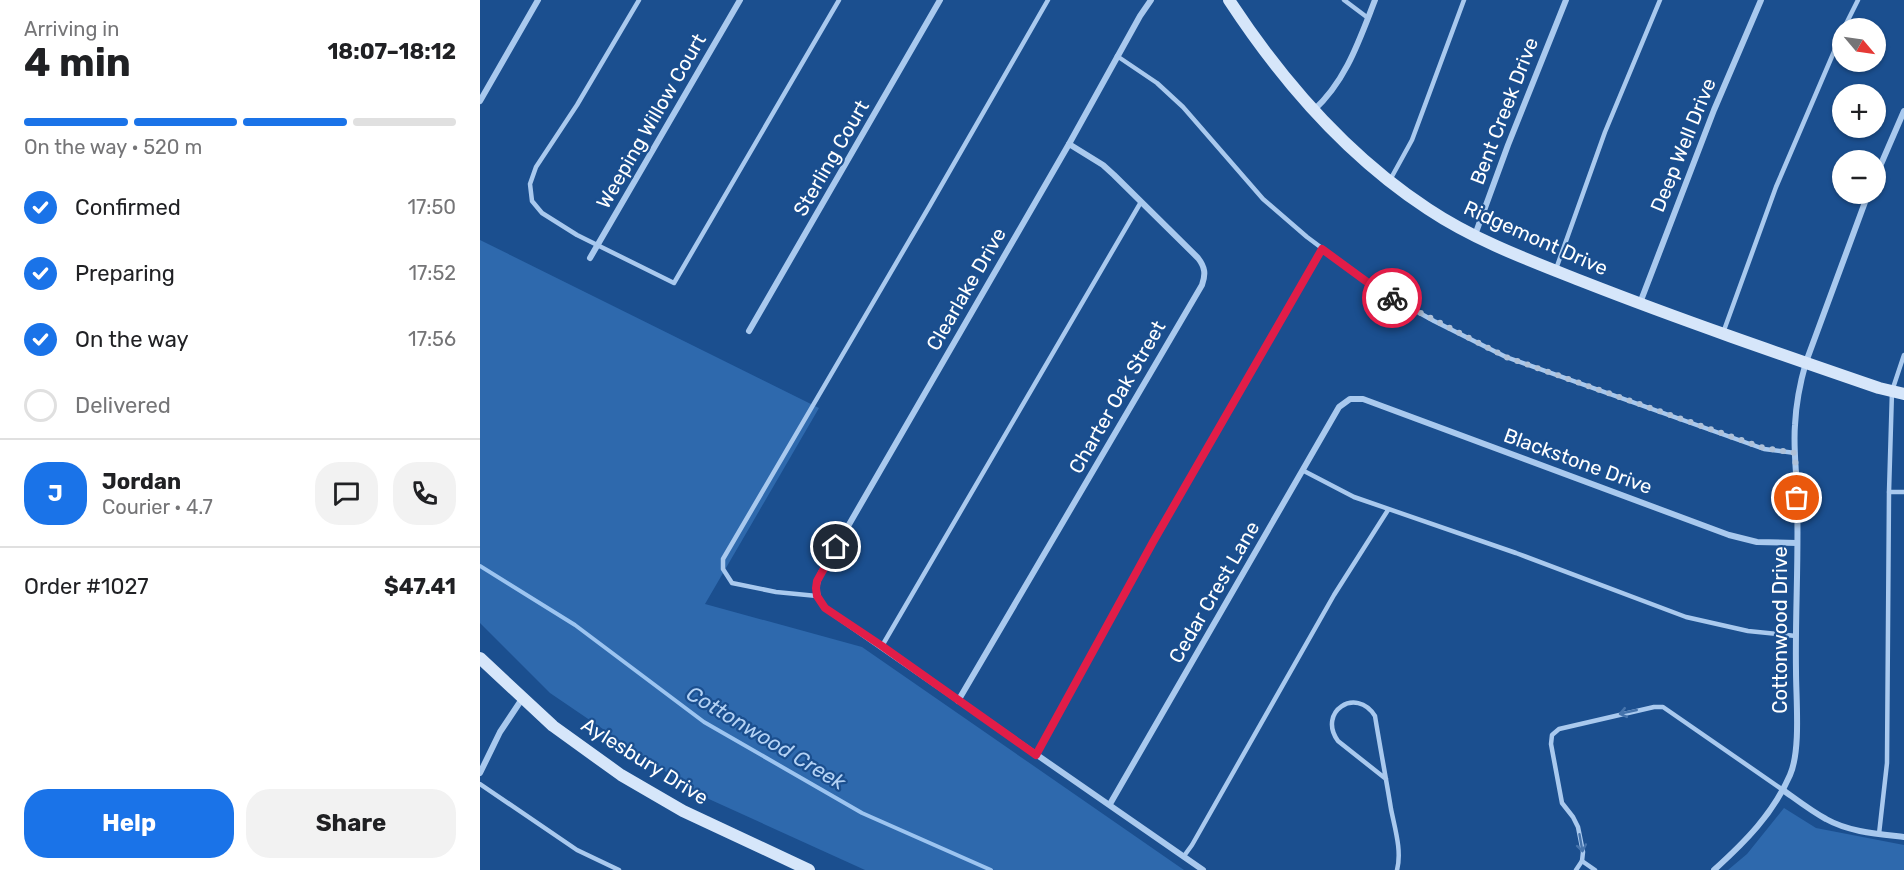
<!DOCTYPE html>
<html lang="en">
<head>
<meta charset="utf-8">
<style>
  :root { --surface:#fff; --page:#f2f2f2; --text:#202124; --muted:#757577; --line:#e0e0e0; --accent:#1a73e8 }
  body { margin:0; font-family:Rubik,sans-serif; background:var(--page); color:var(--text); height:100vh; display:flex; flex-direction:column; font-size:22px; white-space:nowrap }
  * { box-sizing:border-box; margin:0 }
  p { font-size:20px; color:var(--muted) }
  .icon { flex:none; width:33px; height:33px; fill:none; stroke:currentColor; stroke-width:2; stroke-linecap:round; stroke-linejoin:round }
  .map { position:relative; flex:1; overflow:hidden }
  .panel { display:flex; flex-direction:column; background:var(--surface); width:480px }
  .panel>* { flex:none }
  .needle { width:39px; rotate:119deg }
  .tools { position:absolute; left:1352px; top:18px; display:grid; gap:12px }
  .tools a { display:grid; place-items:center; width:54px; height:54px; border-radius:50%; background:var(--surface); box-shadow:0 2px 4px #0004; font-size:30px }
  .pin { position:absolute; display:grid; place-items:center; width:51px; height:51px; color:#fff; margin:-26px; border:3px solid #fff; border-radius:50%; box-shadow:0 2px 6px #0007 }
  .courier { position:absolute; display:grid; place-items:center; width:60px; height:60px; margin:-30px; border:4px solid #e11d48; border-radius:50%; background:#fff; color:#222; box-shadow:0 2px 8px #0007 }
  .head em { font-style:normal; font-weight:700 }
  .head div { display:flex; flex-direction:column-reverse }
  .head { display:flex; align-items:center; justify-content:space-between; height:102px; padding:0 24px }
  h1 { font-size:39px; font-weight:700; line-height:45px }
  .bar { display:grid; grid-template-columns:repeat(4,1fr); gap:9px 6px; align-content:center; height:72px; padding:0 24px }
  .bar i { height:8px; border-radius:4px; background:var(--line) }
  .bar .active { background:var(--accent) }
  .bar p { grid-column:span 4 }
  .line { display:flex; align-items:center; gap:15px; padding:0 24px; border-top:2px solid var(--line) }
  .line div { flex:1 }
  .round { display:grid; place-items:center; flex:none; width:63px; height:63px; border-radius:24px; background:var(--page) }
  ol { padding:0 24px; list-style:none }
  li { display:flex; align-items:center; gap:18px; height:66px }
  li p { margin-inline-start:auto }
  li .icon { padding:6px; border-radius:50%; background:var(--accent); color:#fff; stroke-width:4 }
  li:last-child { color:var(--muted) }
  li i { width:33px; height:33px; border:3px solid var(--line); border-radius:50% }
  .action { display:flex; gap:12px; margin-top:auto; padding:12px 24px }
  .action a { flex:1; height:69px; border-radius:24px; background:var(--accent); color:#fff; font-size:24px; font-weight:700; line-height:69px; text-align:center }
  .action a+a { background:var(--page); color:var(--text) }
  main { display:flex; flex:1; min-height:0 }
  .map>svg:first-child { display:block }
  .green { fill:#2e69ad }
  .lines { fill:none; stroke-linecap:round; stroke-linejoin:round }
  .stream { stroke:#9cc4f0; stroke-width:4 }
  .lane { stroke:#a9c9ee; stroke-width:4.5 }
  .street { stroke:#a9c9ee; stroke-width:6 }
  .secondary { stroke:#d6e6fa; stroke-width:12 }
  .oneway { stroke:#4674ac }
  .done { stroke:#afc1d8; stroke-width:6; stroke-dasharray:0 10.8 }
  .route { stroke:#e11d48; stroke-width:8 }
  .labels { text-anchor:middle; stroke-width:4.5; stroke-linejoin:round; paint-order:stroke }
  .street-label { font-size:20px; fill:#fff; stroke:#1b4f8f }
  .water-label { font-size:21px; font-style:italic; fill:#b5d3f5; stroke:#1b4f8f }
</style>
</head>
<body>
<main>
<section class="panel">
<div class="head"><div><h1>4 min</h1><p>Arriving in</p></div><em>18:07–18:12</em></div>
<div class="bar"><i class="active"></i><i class="active"></i><i class="active"></i><i></i><p>On the way · 520 m</p></div>
<ol>
<li><svg class="icon" aria-label="check" viewBox="0 0 24 24"><path d="M5 12l5 5 9-10"/></svg>Confirmed<p>17:50</p></li>
<li><svg class="icon" aria-label="check" viewBox="0 0 24 24"><path d="M5 12l5 5 9-10"/></svg>Preparing<p>17:52</p></li>
<li><svg class="icon" aria-label="check" viewBox="0 0 24 24"><path d="M5 12l5 5 9-10"/></svg>On the way<p>17:56</p></li>
<li><i></i>Delivered</li>
</ol>
<div class="line" style="height:108px"><b class="round" style="background:var(--accent);color:#fff">J</b><div><b>Jordan</b><p>Courier · 4.7</p></div><a class="round"><svg class="icon" aria-label="chat" viewBox="0 0 24 24"><path d="M4 5h16v11H9l-5 4z"/></svg></a><a class="round"><svg class="icon" aria-label="phone" viewBox="0 0 24 24"><path d="M5 4h4l2 5-3 2q2 4 5 5l2-3 5 2v4C11 20 4 13 5 4z"/></svg></a></div>
<div class="line" style="height:78px"><div>Order #1027</div><b>$47.41</b></div>
<div class="action"><a>Help</a><a>Share</a></div>
</section>
<div class="map">
<svg width="1424" height="870" viewBox="0 0 1424 870">
  <rect width="100%" height="100%" fill="#1b4f8f"/>
  <g class="green">
    <polygon points="0,240 339,408 225,604 382,647 704,870 385,870 220,795 70,693 0,623"/>
    <polygon points="1304,808 1336,828 1424,845 1424,870 1248,870 1267,854"/>
  </g>
  <g class="lines">
    <polyline class="stream" points="0,566 95,625 224,722 382,813 511,870"/>
    <g class="lane">
      <polyline points="159,0 97,105 56,167 50,184 52,201 62,213 97,235 194,283 359,0"/>
      <polyline points="864,0 888,18"/>
      <polyline points="1364,28 1378,0"/>
      <polyline points="637,56 677,83 703,107 783,199 827,237 898,290 954,321 1026,357 1284,449 1315,453"/>
      <polyline points="910,180 932,140 984,0"/>
      <polyline points="1076,269 1125,132 1180,0"/>
      <polyline points="1243,333 1296,187 1362,33"/>
      <polyline points="824,471 874,497 1036,553 1206,617 1268,631 1316,636"/>
      <polyline points="1409,492 1424,492"/>
      <polyline points="337,596 296,592 252,583 243,569 243,559 449,207 568,0"/>
      <polyline points="402,646 661,202"/>
      <polyline points="556,755 673,542 842,249"/>
      <path d="M 906,779 L 858,741 C 837,712 876,686 895,716 C 900,747 906,778 911,809 C 915,829 922,851 917,870"/>
      <polyline points="0,784 97,850 139,870"/>
      <polyline points="1399,834 1407,763 1409,492 1412,391 1424,355"/>
      <polyline points="704,856 712,845 854,595 908,510"/>
      <polyline points="1102,861 1115,870"/>
      <polyline points="1096,870 1102,861 1103,852 1098,827 1093,817 1082,803 1071,744 1072,735 1079,729 1174,707 1183,707 1303,790"/>
    </g>
    <g class="street">
      <path d="M 671,0 L 660,16 L 589,144 L 356,547 C 344,568 326,587 345,608 L 723,870"/>
      <polyline points="0,101 58,0"/>
      <path d="M 833,111 C 866,81 879,41 895,0"/>
      <polyline points="1395,178 1424,111"/>
      <polyline points="995,235 1028,145 1086,0"/>
      <polyline points="110,258 260,0"/>
      <polyline points="1160,303 1234,110 1281,0"/>
      <polyline points="269,331 460,0"/>
      <path d="M 478,701 L 722,285 C 726,274 725,267 718,258 L 634,175 L 623,165 L 589,144"/>
      <polyline points="0,773 20,732 42,699"/>
      <path d="M 1303,790 C 1317,800 1331,811 1346,819 C 1369,832 1398,834 1424,837"/>
      <polyline points="630,804 859,407 870,399 883,399 1249,535 1277,542 1317,543"/>
      <path d="M 1234,870 C 1265,842 1293,814 1310,775 C 1321,750 1316,700 1316,671 C 1315,614 1319,556 1317,498 C 1317,474 1313,449 1315,425 C 1316,403 1320,383 1326,362 L 1388,194"/>
    </g>
    <g class="secondary">
      <path d="M 749,0 C 802,81 867,156 948,209 C 996,241 1051,261 1104,282 C 1201,320 1300,354 1399,388 L 1424,394"/>
      <polyline points="0,658 73,726 141,775 203,811 329,870"/>
    </g>
  </g>
  <defs><path id="oneway-shaft" d="M-6 0H5M1.5-3L5.5 0L1.5 3" fill="none" stroke-width="1.6" stroke-linecap="round" stroke-linejoin="round" transform="scale(1.5)"/></defs>
  <g class="oneway">
    <use href="#oneway-shaft" transform="translate(1148 712) rotate(167)"/>
    <use href="#oneway-shaft" transform="translate(1101 843) rotate(80)"/>
  </g>
  <g class="lines">
    <polyline class="done" points="912,298 1026,357 1284,448 1315,453 1317,498"/>
    <polyline class="route" points="356,547 337,581 336,588 337,596 345,608 402,646 556,755 673,542 842,249 898,290 912,298"/>
  </g>
  <g class="labels">
    <g class="street-label">
      <text transform="translate(1024 111) rotate(-69)" y="7">Bent Creek Drive</text>
      <text transform="translate(171 121) rotate(-60)" y="7">Weeping Willow Court</text>
      <text transform="translate(1203 145) rotate(-68)" y="7">Deep Well Drive</text>
      <text transform="translate(351 158) rotate(-60)" y="7">Sterling Court</text>
      <text transform="translate(1056 238) rotate(24)" y="7">Ridgemont Drive</text>
      <text transform="translate(486 289) rotate(-60)" y="7">Clearlake Drive</text>
      <text transform="translate(637 397) rotate(-60)" y="7">Charter Oak Street</text>
      <text transform="translate(1098 461) rotate(20)" y="7">Blackstone Drive</text>
      <text transform="translate(734 592) rotate(-60)" y="7">Cedar Crest Lane</text>
      <text transform="translate(1300 630) rotate(-90)" y="7">Cottonwood Drive</text>
      <text transform="translate(165 761) rotate(32)" y="7">Aylesbury Drive</text>
    </g>
    <g class="water-label">
      <text transform="translate(286 738) rotate(31)" y="7">Cottonwood Creek</text>
    </g>
  </g>
</svg>
<div class="tools">
<a><svg class="needle" viewBox="-14 -14 28 28"><path d="M0-13l5 13h-10z" fill="#e53935"/><path d="M0 13l5-13h-10z" fill="#757577"/></svg></a>
<a>+</a>
<a>−</a>
</div>
<div class="pin" style="left:1317px;top:498px;background:#ea580c"><svg class="icon" aria-label="bag" viewBox="0 0 24 24"><path d="M5 8h14l-1 12H6zM9 8a3 3 0 0 1 6 0"/></svg></div>
<div class="pin" style="left:356px;top:547px;background:#1f2937"><svg class="icon" aria-label="home" viewBox="0 0 24 24"><path d="M3 11l9-7 9 7M6 9v11h12V9"/></svg></div>
<div class="courier" style="left:912px;top:298px"><svg class="icon" aria-label="bike" viewBox="0 0 24 24"><circle cx="6" cy="16" r="4"/><circle cx="18" cy="16" r="4"/><path d="M6 16l4-8h5l3 8M10 8l3 8H6M13 5h3"/></svg></div>
</div>
</main>
</body>
</html>
